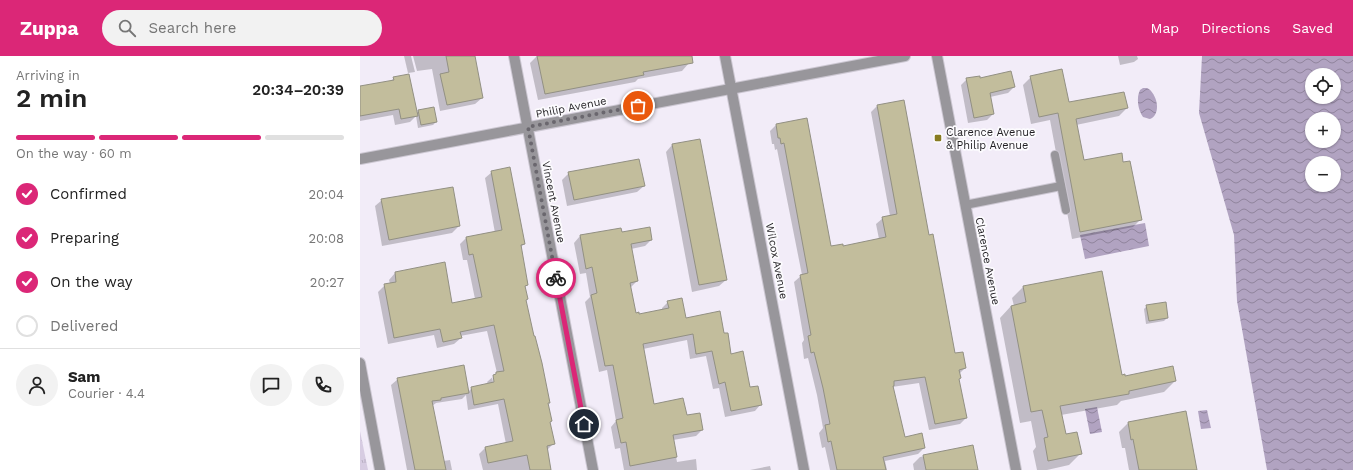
<!DOCTYPE html>
<html lang="en">
<head>
<meta charset="utf-8">
<style>
  :root { --surface:#fff; --page:#f2f2f2; --text:#222; --muted:#767676; --line:#e0e0e0; --accent:#db2777 }
  body { margin:0; font-family:"Work Sans",sans-serif; background:var(--page); color:var(--text); height:100vh; display:flex; flex-direction:column; font-size:15px; white-space:nowrap }
  * { box-sizing:border-box; margin:0 }
  p { font-size:13px; color:var(--muted) }
  .icon { flex:none; width:22px; height:22px; fill:none; stroke:currentColor; stroke-width:2; stroke-linecap:round; stroke-linejoin:round }
  .map { position:relative; flex:1; overflow:hidden }
  .drawer { display:flex; flex-direction:column; background:var(--surface); width:360px }
  .drawer>* { flex:none }
  .controls { position:absolute; left:945px; top:12px; display:grid; gap:8px }
  .controls a { display:grid; place-items:center; width:36px; height:36px; border-radius:50%; background:var(--surface); box-shadow:0 1px 3px #0004; font-size:20px }
  .pin { position:absolute; display:grid; place-items:center; width:34px; height:34px; color:#fff; margin:-17px; border:2px solid #fff; border-radius:50%; box-shadow:0 1px 4px #0007 }
  .courier { position:absolute; display:grid; place-items:center; width:40px; height:40px; margin:-20px; border:3px solid #db2777; border-radius:50%; background:#fff; color:#222; box-shadow:0 1px 5px #0007 }
  .head em { font-style:normal; font-weight:600 }
  .head div { display:flex; flex-direction:column-reverse }
  .head { display:flex; align-items:center; justify-content:space-between; height:68px; padding:0 16px }
  h1 { font-size:26px; font-weight:600; line-height:30px }
  .bar { display:grid; grid-template-columns:repeat(4,1fr); gap:6px 4px; align-content:center; height:48px; padding:0 16px }
  .bar i { height:5px; border-radius:3px; background:var(--line) }
  .bar .on { background:var(--accent) }
  .bar p { grid-column:span 4 }
  .line { display:flex; align-items:center; gap:10px; padding:0 16px; border-top:1px solid var(--line) }
  .line div { flex:1 }
  .round { display:grid; place-items:center; flex:none; width:42px; height:42px; border-radius:21px; background:var(--page) }
  ol { padding:0 16px; list-style:none }
  li { display:flex; align-items:center; gap:12px; height:44px }
  li p { margin-inline-start:auto }
  li .icon { padding:4px; border-radius:50%; background:var(--accent); color:#fff; stroke-width:4 }
  li:last-child { color:var(--muted) }
  li i { width:22px; height:22px; border:2px solid var(--line); border-radius:50% }
  header { display:flex; align-items:center; gap:24px; box-sizing:border-box; height:56px; padding:0 20px; background:var(--accent); color:#fff }
  header strong { font-size:19px }
  nav { display:flex; gap:22px; margin-inline-start:auto; font-size:14px }
  .search { width:280px; height:36px; background:var(--page); display:flex; align-items:center; gap:10px; box-sizing:border-box; padding:0 14px; border-radius:22px; color:var(--muted); font-size:15px }
  main { display:flex; flex:1; min-height:0 }
  .map>svg:first-child { display:block }
  .grass { fill:url(#grass-tufts) }
  .water { fill:url(#water-waves); fill-rule:evenodd }
  .shadow { fill:#0003; fill-rule:evenodd }
  .building { fill:#c2bd9c; stroke:#929083 }
  .lines { fill:none; stroke-linecap:round; stroke-linejoin:round }
  .service-casing { stroke:#ccc7d2; stroke-width:10 }
  .minor-casing { stroke:#ccc7d2; stroke-width:12 }
  .tertiary-casing { stroke:#ccc7d2; stroke-width:12 }
  .service { stroke:#98969b; stroke-width:8 }
  .minor { stroke:#98969b; stroke-width:10 }
  .tertiary { stroke:#98969b; stroke-width:10 }
  .done { stroke:#6a676e; stroke-width:4; stroke-dasharray:0 7.2 }
  .route { stroke:#db2777; stroke-width:5 }
  .poi-dot { fill:#887b21; stroke:#fcfbfe; stroke-width:1.5 }
  .labels { text-anchor:middle; stroke-width:3.5; stroke-linejoin:round; paint-order:stroke }
  .street-label { font-size:11px; fill:#211f23; stroke:#fcfbfe }
  .poi-label { font-size:11px; fill:#211f23; stroke:#fcfbfe; text-anchor:start }
</style>
</head>
<body>
<header>
<strong>Zuppa</strong>
<div class="search"><svg class="icon" aria-label="search" viewBox="0 0 24 24"><circle cx="10" cy="10" r="6"/><path d="M15 15l6 6"/></svg>Search here</div>
<nav><a>Map</a><a>Directions</a><a>Saved</a></nav>
</header>
<main>
<section class="drawer">
<div class="head"><div><h1>2 min</h1><p>Arriving in</p></div><em>20:34–20:39</em></div>
<div class="bar"><i class="on"></i><i class="on"></i><i class="on"></i><i></i><p>On the way · 60 m</p></div>
<ol>
<li><svg class="icon" aria-label="check" viewBox="0 0 24 24"><path d="M5 12l5 5 9-10"/></svg>Confirmed<p>20:04</p></li>
<li><svg class="icon" aria-label="check" viewBox="0 0 24 24"><path d="M5 12l5 5 9-10"/></svg>Preparing<p>20:08</p></li>
<li><svg class="icon" aria-label="check" viewBox="0 0 24 24"><path d="M5 12l5 5 9-10"/></svg>On the way<p>20:27</p></li>
<li><i></i>Delivered</li>
</ol>
<div class="line" style="height:72px"><a class="round"><svg class="icon" aria-label="person" viewBox="0 0 24 24"><circle cx="12" cy="8" r="4"/><path d="M4 21q1-7 8-7t8 7"/></svg></a><div><b>Sam</b><p>Courier · 4.4</p></div><a class="round"><svg class="icon" aria-label="chat" viewBox="0 0 24 24"><path d="M4 5h16v11H9l-5 4z"/></svg></a><a class="round"><svg class="icon" aria-label="phone" viewBox="0 0 24 24"><path d="M5 4h4l2 5-3 2q2 4 5 5l2-3 5 2v4C11 20 4 13 5 4z"/></svg></a></div>
</section>
<div class="map">
<svg width="993" height="414" viewBox="0 0 993 414">
  <defs>
    <pattern id="grass-tufts" width="24" height="20" patternUnits="userSpaceOnUse"><rect width="24" height="20" fill="#d7cce2"/><path d="M3 7l-1-3M5 7V3M7 7l1-3M15 17l-1-3M17 17v-4M19 17l1-3" fill="none" stroke="#b8afc2"/></pattern>
    <pattern id="water-waves" width="16" height="10" patternUnits="userSpaceOnUse"><rect width="16" height="10" fill="#b1a3c1"/><path d="M0 5q4-4 8 0t8 0" fill="none" stroke="#90849c"/></pattern>
  </defs>
  <rect width="100%" height="100%" fill="#f2ecf8"/>
  <polygon class="grass" points="0,375 8,414 0,414"/>
  <g class="water">
    <path d="M 842,0 L 993,0 L 993,414 L 907,414 L 877,245 L 874,179 L 839,57 ZM 952,19 L 974,19 L 974,41 L 952,41 ZM 952,63 L 974,63 L 974,85 L 952,85 ZM 952,107 L 974,107 L 974,129 L 952,129 Z"/>
    <path d="M 783,32 L 787,32 C 797,37 802,58 790,63 L 783,61 C 778,54 776,42 780,34 Z"/>
    <polygon points="785,167 789,190 725,203 720,179"/>
    <polygon points="737,351 742,376 730,378 725,353"/>
    <polygon points="847,354 851,372 841,373 838,355"/>
  </g>
  <g class="shadow">
    <polygon points="44,0 51,0 55,16 48,17"/>
    <polygon points="53,0 114,0 122,42 115,48 80,55 72,13 57,15"/>
    <polygon points="177,0 328,0 329,7 322,15 278,23 275,26 178,44 170,7"/>
    <polygon points="758,0 777,0 778,3 774,6 760,9"/>
    <polygon points="671,21 708,47 767,52 759,60 716,69 723,105 762,107 781,163 773,171 712,183 690,64 671,68 663,29"/>
    <polygon points="34,22 56,57 59,55 76,66 73,69 58,72 56,60 50,66 35,69 33,59 0,65 0,32 30,26"/>
    <polygon points="607,23 654,31 648,37 630,41 633,58 627,64 608,67 601,29"/>
    <polygon points="517,50 568,180 595,298 605,312 599,318 598,324 606,362 600,368 569,374 559,327 532,331 544,382 564,392 558,398 525,405 527,414 470,414 465,391 462,392 459,377 463,372 457,339 448,302 444,303 442,287 444,284 434,226 442,219 417,93 415,94 414,88 412,88 410,75 416,69 470,192 482,191 519,183 516,168 523,162 530,160 511,56"/>
    <polygon points="312,89 366,224 359,230 332,236 306,96"/>
    <path d="M 132,116 L 164,188 L 160,192 L 167,229 L 164,231 L 165,244 L 189,346 L 187,348 L 189,366 L 193,388 L 187,394 L 190,414 L 123,414 L 119,398 L 125,392 L 146,388 L 138,348 L 108,354 L 106,339 L 102,343 L 76,347 L 72,350 L 83,405 L 90,404 L 92,414 L 47,414 L 31,329 L 38,323 L 108,336 L 112,332 L 128,328 L 127,326 L 137,317 L 127,275 L 100,280 L 101,282 L 94,288 L 77,292 L 74,279 L 28,288 L 18,236 L 25,229 L 30,228 L 29,224 L 35,217 L 91,248 L 115,243 L 107,204 L 103,204 L 100,188 L 106,182 L 135,177 L 125,122 ZM 132,321 L 134,321 L 134,331 Z"/>
    <polygon points="209,117 284,130 277,136 207,150 202,124"/>
    <polygon points="22,144 99,170 92,177 22,190 15,150"/>
    <polygon points="261,173 261,177 291,184 285,190 271,193 277,225 270,232 275,258 278,259 302,254 302,252 308,246 325,263 363,279 371,299 390,332 401,348 395,355 365,361 359,332 353,333 346,300 330,303 327,284 283,293 293,349 326,360 342,374 336,380 313,384 317,406 336,403 337,414 264,414 260,392 255,393 251,371 256,365 247,314 239,316 225,246 230,241 226,217 220,218 214,187 220,180"/>
    <polygon points="663,231 761,320 815,325 804,336 761,345 757,349 701,359 705,380 720,398 709,409 687,414 677,414 673,395 676,391 671,365 660,367 640,262 651,250 654,250 652,242"/>
    <polygon points="787,250 807,262 804,265 786,268 784,253"/>
    <polygon points="826,356 836,414 769,414 765,392 762,392 759,376 768,367"/>
    <polygon points="613,390 617,414 554,414 553,408 560,401"/>
    <polygon points="410,410 411,414 390,414"/>
  </g>
  <g class="building">
    <polygon points="86,0 115,0 123,42 87,49 80,18 89,16"/>
    <polygon points="177,0 332,0 333,7 283,16 284,19 185,38"/>
    <polygon points="702,13 709,46 764,36 768,52 716,63 724,104 762,97 763,106 770,105 782,164 720,176 698,57 679,61 670,20"/>
    <polygon points="651,15 655,31 630,37 634,58 614,62 606,22 620,20 620,22"/>
    <polygon points="49,18 58,60 41,63 39,53 0,60 0,30 34,24 33,21"/>
    <polygon points="544,44 569,179 573,178 595,297 603,296 606,312 599,314 601,322 599,323 607,362 575,368 565,321 534,325 534,330 533,330 545,381 562,377 565,392 523,401 526,414 477,414 471,385 468,386 465,369 470,368 463,332 454,296 451,297 448,280 451,279 440,219 448,217 424,87 421,88 420,82 418,82 416,68 447,62 471,190 483,188 483,190 526,181 522,161 537,158 517,49"/>
    <polygon points="74,51 77,66 61,69 58,54"/>
    <polygon points="340,83 367,224 339,229 312,88"/>
    <polygon points="279,103 285,130 214,144 208,116"/>
    <polygon points="150,111 165,188 161,189 168,229 165,230 168,243 166,244 174,280 175,280 182,307 190,347 188,347 192,365 190,366 195,388 187,390 191,414 170,414 167,399 128,407 125,391 153,385 144,343 114,349 111,331 134,326 133,319 136,318 136,316 144,315 134,269 100,276 102,282 83,286 80,273 34,282 24,228 36,226 35,216 85,206 92,247 122,241 113,198 109,199 106,181 142,174 131,115"/>
    <polygon points="93,131 100,170 29,184 21,143"/>
    <polygon points="290,171 292,184 271,188 278,225 270,227 276,257 279,256 279,258 309,252 307,245 322,242 326,262 360,255 364,277 368,277 371,298 383,295 390,331 398,330 402,349 371,355 365,326 359,328 352,295 336,298 333,278 283,288 294,348 323,342 327,359 340,357 343,374 313,379 317,401 270,410 266,386 261,387 256,364 263,362 253,309 245,310 231,239 237,237 232,211 226,213 220,179 261,172 262,176"/>
    <polygon points="742,215 762,319 765,318 765,320 813,310 816,325 769,335 769,338 700,350 706,378 717,376 722,398 688,405 684,382 688,381 682,354 671,356 651,250 666,246 663,230"/>
    <polygon points="806,246 808,262 789,265 786,249"/>
    <polygon points="104,309 109,337 81,342 81,344 72,345 86,414 55,414 37,322"/>
    <polygon points="826,355 837,414 779,414 773,383 771,384 768,366"/>
    <polygon points="613,389 618,414 566,414 563,399"/>
  </g>
  <g class="lines">
    <defs>
      <g id="service">
        <polyline points="695,99 706,154"/>
        <polyline points="605,149 701,130"/>
      </g>
      <g id="minor">
        <polyline points="154,0 233,414"/>
        <polyline points="365,0 444,414"/>
        <polyline points="577,0 656,414"/>
        <polyline points="0,103 545,0"/>
      </g>
      <polyline id="tertiary" points="0,307 20,414"/>
    </defs>
    <use href="#service" class="service-casing"/>
    <use href="#minor" class="minor-casing"/>
    <use href="#tertiary" class="tertiary-casing"/>
    <use href="#service" class="service"/>
    <use href="#minor" class="minor"/>
    <use href="#tertiary" class="tertiary"/>
  </g>
  <g class="lines">
    <polyline class="done" points="196,222 168,71 278,50"/>
    <polyline class="route" points="196,222 224,368"/>
  </g>
  <rect class="poi-dot" x="574" y="78" width="8" height="8" rx="2"/>
  <g class="labels">
    <g class="street-label">
      <text transform="translate(211 51) rotate(-11)" y="4">Philip Avenue</text>
      <text transform="translate(194 146) rotate(79)" y="4">Vincent Avenue</text>
      <text transform="translate(417 205) rotate(79)" y="4">Wilcox Avenue</text>
      <text transform="translate(628 205) rotate(79)" y="4">Clarence Avenue</text>
    </g>
    <g class="poi-label">
      <text x="586" y="80">Clarence Avenue<tspan x="586" dy="13">&amp; Philip Avenue</tspan></text>
    </g>
  </g>
</svg>
<div class="controls">
<a><svg class="icon" aria-label="locate" viewBox="0 0 24 24"><circle cx="12" cy="12" r="6"/><path d="M12 2v4M12 18v4M2 12h4M18 12h4"/></svg></a>
<a>+</a>
<a>−</a>
</div>
<div class="pin" style="left:278px;top:50px;background:#ea580c"><svg class="icon" aria-label="bag" viewBox="0 0 24 24"><path d="M5 8h14l-1 12H6zM9 8a3 3 0 0 1 6 0"/></svg></div>
<div class="pin" style="left:224px;top:368px;background:#1f2937"><svg class="icon" aria-label="home" viewBox="0 0 24 24"><path d="M3 11l9-7 9 7M6 9v11h12V9"/></svg></div>
<div class="courier" style="left:196px;top:222px"><svg class="icon" aria-label="bike" viewBox="0 0 24 24"><circle cx="6" cy="16" r="4"/><circle cx="18" cy="16" r="4"/><path d="M6 16l4-8h5l3 8M10 8l3 8H6M13 5h3"/></svg></div>
</div>
</main>
</body>
</html>
